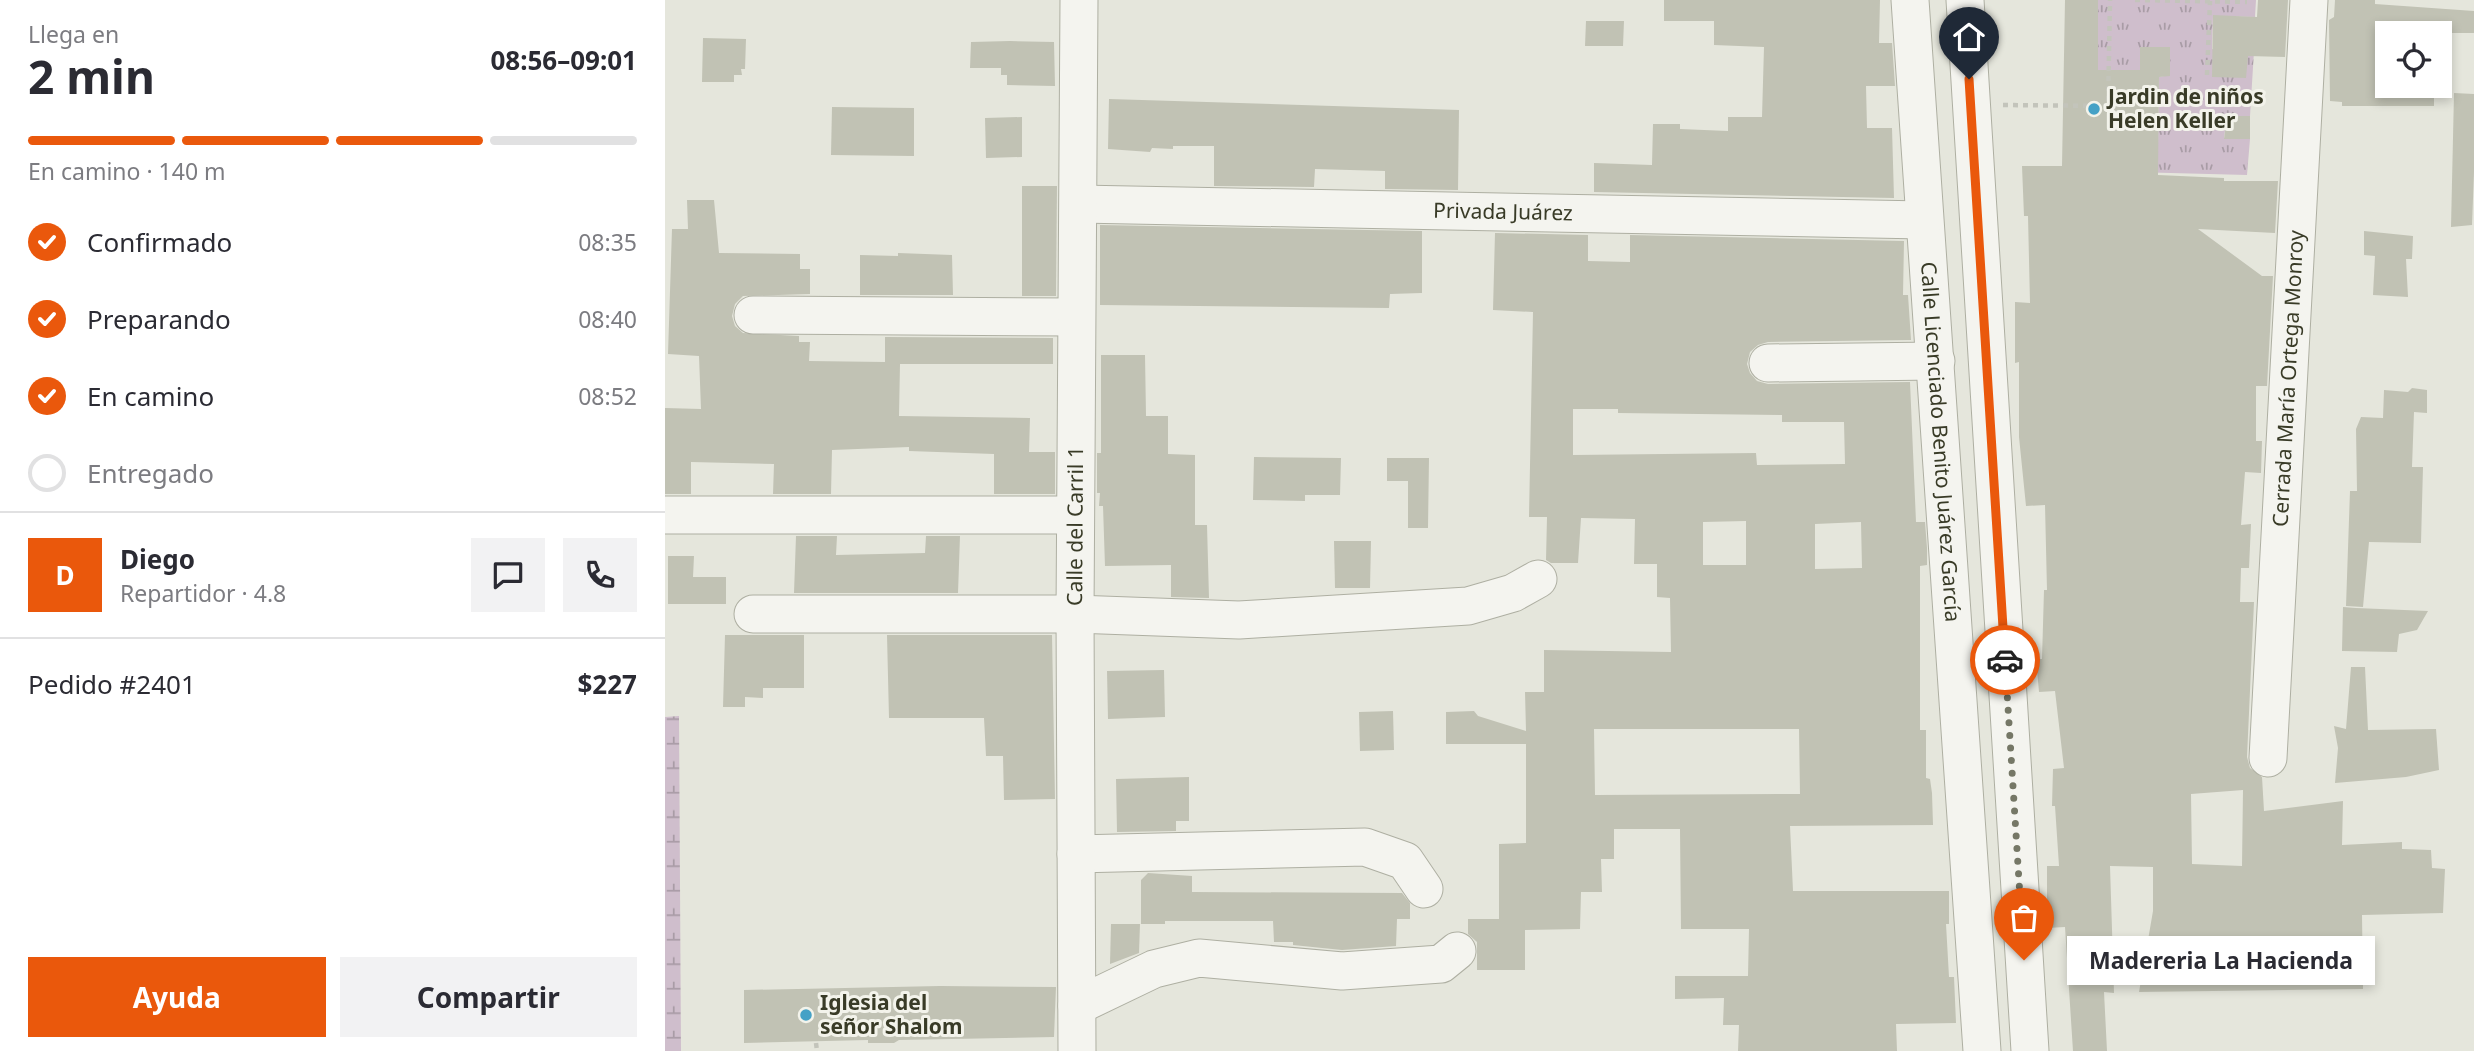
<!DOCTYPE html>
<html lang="es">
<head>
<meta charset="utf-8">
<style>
  :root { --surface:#fff; --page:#f2f2f3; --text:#2b2b33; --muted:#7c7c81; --line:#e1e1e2; --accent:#ea580c }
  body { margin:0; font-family:"Noto Sans",sans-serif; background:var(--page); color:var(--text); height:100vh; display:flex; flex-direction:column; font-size:26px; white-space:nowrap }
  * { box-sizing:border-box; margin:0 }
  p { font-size:23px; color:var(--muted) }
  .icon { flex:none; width:38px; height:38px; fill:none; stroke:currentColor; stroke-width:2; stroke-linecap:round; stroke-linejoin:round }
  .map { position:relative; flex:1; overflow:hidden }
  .side { display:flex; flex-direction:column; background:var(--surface); width:665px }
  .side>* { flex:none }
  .fabs { position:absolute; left:1710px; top:21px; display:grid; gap:14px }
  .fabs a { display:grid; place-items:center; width:77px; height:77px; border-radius:0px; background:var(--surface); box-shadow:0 4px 10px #0003; font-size:35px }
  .pin { position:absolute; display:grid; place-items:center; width:60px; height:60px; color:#fff; margin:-72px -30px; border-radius:50% 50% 50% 0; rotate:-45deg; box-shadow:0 0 7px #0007 }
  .pin .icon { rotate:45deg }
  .courier { position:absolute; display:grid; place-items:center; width:70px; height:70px; margin:-35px; border:5px solid #ea580c; border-radius:50%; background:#fff; color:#222; box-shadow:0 2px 9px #0007 }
  .bubble { position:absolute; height:49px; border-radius:0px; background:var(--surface); box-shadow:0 4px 10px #0003; font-size:23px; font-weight:700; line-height:49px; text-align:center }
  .head em { font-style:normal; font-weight:700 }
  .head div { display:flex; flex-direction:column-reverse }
  .head { display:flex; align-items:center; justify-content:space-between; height:119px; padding:0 28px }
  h1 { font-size:46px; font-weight:700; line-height:52px }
  .bar { display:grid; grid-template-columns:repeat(4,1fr); gap:10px 7px; align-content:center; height:84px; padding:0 28px }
  .bar i { height:9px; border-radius:5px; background:var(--line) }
  .bar .current { background:var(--accent) }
  .bar p { grid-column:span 4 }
  .line { display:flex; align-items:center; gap:18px; padding:0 28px; border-top:2px solid var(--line) }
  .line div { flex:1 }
  .round { display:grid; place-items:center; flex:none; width:74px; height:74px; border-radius:0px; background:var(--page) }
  ol { padding:0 28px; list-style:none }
  li { display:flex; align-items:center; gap:21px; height:77px }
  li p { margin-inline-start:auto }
  li .icon { padding:7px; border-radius:50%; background:var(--accent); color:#fff; stroke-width:4 }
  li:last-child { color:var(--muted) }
  li i { width:38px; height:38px; border:4px solid var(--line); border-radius:50% }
  .button { display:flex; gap:14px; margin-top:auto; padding:14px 28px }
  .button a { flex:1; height:80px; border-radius:0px; background:var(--accent); color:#fff; font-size:28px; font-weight:700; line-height:80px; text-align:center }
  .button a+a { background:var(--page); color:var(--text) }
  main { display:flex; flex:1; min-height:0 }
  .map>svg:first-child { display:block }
  .grass { fill:url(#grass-tufts) }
  .wetland { fill:url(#wetland-marsh) }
  .building { fill:#c1c2b4; fill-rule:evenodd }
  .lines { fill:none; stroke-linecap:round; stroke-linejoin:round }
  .minor-casing { stroke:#aeafa2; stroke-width:39 }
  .path { stroke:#c3c4bb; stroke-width:4.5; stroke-dasharray:5 5; stroke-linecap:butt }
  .minor { stroke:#f4f4ef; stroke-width:37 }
  .done { stroke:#757766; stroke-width:7; stroke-dasharray:0 12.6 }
  .route { stroke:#ea580c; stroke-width:9 }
  .poi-dot { fill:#45a1c6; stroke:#f3f3eb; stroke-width:2.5 }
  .labels { text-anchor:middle; stroke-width:6; stroke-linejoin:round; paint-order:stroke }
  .poi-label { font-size:21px; font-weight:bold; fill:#393b27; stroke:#f3f3eb; text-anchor:start }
  .street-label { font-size:21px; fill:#393b27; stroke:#f3f3eb }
</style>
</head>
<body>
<main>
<section class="side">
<div class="head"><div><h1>2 min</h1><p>Llega en</p></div><em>08:56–09:01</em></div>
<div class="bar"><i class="current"></i><i class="current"></i><i class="current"></i><i></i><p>En camino · 140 m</p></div>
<ol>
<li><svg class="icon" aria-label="check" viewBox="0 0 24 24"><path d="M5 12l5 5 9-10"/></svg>Confirmado<p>08:35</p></li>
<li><svg class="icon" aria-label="check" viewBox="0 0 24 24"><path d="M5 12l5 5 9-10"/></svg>Preparando<p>08:40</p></li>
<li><svg class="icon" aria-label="check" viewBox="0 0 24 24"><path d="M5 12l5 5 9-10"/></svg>En camino<p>08:52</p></li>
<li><i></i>Entregado</li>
</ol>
<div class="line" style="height:126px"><b class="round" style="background:var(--accent);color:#fff">D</b><div><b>Diego</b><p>Repartidor · 4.8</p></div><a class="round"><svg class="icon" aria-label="chat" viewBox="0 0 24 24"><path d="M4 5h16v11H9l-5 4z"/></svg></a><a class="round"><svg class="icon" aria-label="phone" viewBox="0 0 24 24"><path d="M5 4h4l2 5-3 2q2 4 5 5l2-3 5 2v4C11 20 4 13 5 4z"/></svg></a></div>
<div class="line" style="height:91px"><div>Pedido #2401</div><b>$227</b></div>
<div class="button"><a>Ayuda</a><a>Compartir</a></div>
</section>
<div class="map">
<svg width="1809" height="1051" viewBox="0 0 1809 1051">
  <defs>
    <pattern id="grass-tufts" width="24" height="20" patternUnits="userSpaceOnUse" patternTransform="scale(1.75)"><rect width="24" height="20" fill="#cfbecc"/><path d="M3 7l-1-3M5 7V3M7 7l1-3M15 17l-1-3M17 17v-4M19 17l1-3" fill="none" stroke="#a99ca6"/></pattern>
    <pattern id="wetland-marsh" width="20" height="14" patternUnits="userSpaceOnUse" patternTransform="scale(1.75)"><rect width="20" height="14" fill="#cfbecc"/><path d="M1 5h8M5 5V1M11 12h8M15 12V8" fill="none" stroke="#a99ca6"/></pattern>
  </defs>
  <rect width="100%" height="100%" fill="#e5e6dc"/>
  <polygon class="grass" points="1433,0 1591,0 1590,17 1548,16 1547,49 1589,51 1585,116 1562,116 1559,138 1585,139 1582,175 1467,172 1493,145 1494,77 1505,75 1505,48 1475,77 1433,70"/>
  <polygon class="wetland" points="14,716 16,1051 0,1051 0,717"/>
  <g class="building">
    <polygon points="999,0 1215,0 1214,43 1227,43 1230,86 1201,86 1202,128 1227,128 1229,198 929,192 929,163 987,165 988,124 1015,124 1015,129 1063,131 1063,117 1097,117 1099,47 1049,45 1049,21 999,21"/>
    <path d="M 1400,0 L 1433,0 L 1433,70 L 1475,70 L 1475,47 L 1505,47 L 1505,76 L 1494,77 L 1493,175 L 1559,178 L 1559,181 L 1613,181 L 1610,233 L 1533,229 L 1597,276 L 1608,276 L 1602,386 L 1591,386 L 1591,441 L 1597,441 L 1596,473 L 1580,472 L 1576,525 L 1586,524 L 1584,568 L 1576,568 L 1575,602 L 1589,602 L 1582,757 L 1585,768 L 1597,777 L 1599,811 L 1678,801 L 1677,845 L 1737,842 L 1737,849 L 1766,850 L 1767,868 L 1780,869 L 1778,913 L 1697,915 L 1698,989 L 1474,992 L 1488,911 L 1488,867 L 1445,866 L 1449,993 L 1439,992 L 1442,1051 L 1408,1051 L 1400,927 L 1382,928 L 1382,866 L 1394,866 L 1390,806 L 1387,806 L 1388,769 L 1399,768 L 1390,691 L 1374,692 L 1371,659 L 1377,659 L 1379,590 L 1382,590 L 1380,505 L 1361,506 L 1354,437 L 1354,362 L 1350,363 L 1350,302 L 1365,303 L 1363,216 L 1359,216 L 1357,166 L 1397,166 ZM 1578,790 L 1577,866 L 1527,864 L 1526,794 Z"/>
    <polygon points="1593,0 1623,0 1620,57 1583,56 1581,78 1547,77 1548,15 1592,17"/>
    <polygon points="1670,0 1710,0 1710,4 1809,11 1809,33 1722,33 1722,86 1769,86 1769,106 1677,106 1677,102 1665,101 1664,20 1669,17"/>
    <polygon points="921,21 959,21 958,46 920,46"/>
    <polygon points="38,38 81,39 80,69 76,69 77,75 69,75 69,82 37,82"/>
    <polygon points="345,41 389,42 390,86 342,85 342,75 336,75 336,68 305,68 306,42"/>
    <polygon points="1789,93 1809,94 1809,172 1807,225 1786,227"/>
    <polygon points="444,99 794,110 793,190 720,189 720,171 650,169 649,187 549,186 549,146 508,146 508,149 487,148 485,152 443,149"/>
    <polygon points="167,107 249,108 249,156 166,155"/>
    <polygon points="1562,116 1585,116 1585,139 1559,139"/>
    <polygon points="357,117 357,157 321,158 320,118"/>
    <polygon points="357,186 392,186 391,296 357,296"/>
    <polygon points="22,200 49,200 54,253 135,254 135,269 145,269 145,294 78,296 70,304 67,316 70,326 78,333 134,336 134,342 145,342 144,361 220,362 220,337 388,338 388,364 235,364 234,416 365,418 364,452 390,452 390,494 329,494 329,454 244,451 244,447 167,450 166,494 108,494 109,464 26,462 26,494 0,494 0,408 36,409 34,356 3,354 7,229 23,229"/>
    <polygon points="435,225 757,231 757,293 725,294 724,308 435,305"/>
    <polygon points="1699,231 1748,236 1747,259 1741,259 1743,297 1708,295 1710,256 1699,255"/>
    <path d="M 830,233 L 923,235 L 923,261 L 965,262 L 965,235 L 1239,241 L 1238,295 L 1243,295 L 1246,340 L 1103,342 L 1093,345 L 1085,352 L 1082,364 L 1085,373 L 1092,381 L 1103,384 L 1245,382 L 1251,522 L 1260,522 L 1262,548 L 1262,565 L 1255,566 L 1255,730 L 1261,730 L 1261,778 L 1265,779 L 1267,793 L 1268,825 L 1125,826 L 1128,891 L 1284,891 L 1284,924 L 1281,924 L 1284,977 L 1289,977 L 1291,1023 L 1231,1024 L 1232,1051 L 1073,1051 L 1074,1025 L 1058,1025 L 1059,998 L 1010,999 L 1010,976 L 1083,976 L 1084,929 L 1016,929 L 1015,829 L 949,829 L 949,859 L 936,859 L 937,892 L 916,892 L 915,929 L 860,930 L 860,970 L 812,970 L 812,942 L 803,934 L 803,919 L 834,919 L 834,844 L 861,843 L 861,744 L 781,744 L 781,712 L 809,711 L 813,716 L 861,731 L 860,692 L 879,692 L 879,650 L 1006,652 L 1005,598 L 992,597 L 992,564 L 969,564 L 970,519 L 916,518 L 913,563 L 886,563 L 881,560 L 882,517 L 864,517 L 868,312 L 828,310 ZM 908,409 L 953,409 L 953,413 L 1117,415 L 1117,422 L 1179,422 L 1180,464 L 1092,465 L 1091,453 L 908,455 ZM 1081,521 L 1081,565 L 1038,565 L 1038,522 ZM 1196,522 L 1197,568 L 1150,569 L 1150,524 ZM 929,729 L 1134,729 L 1135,794 L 930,795 Z"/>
    <polygon points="233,253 287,255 288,295 195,295 195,255 233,256"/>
    <polygon points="436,355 480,355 481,416 503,416 503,454 530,455 530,525 542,525 544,598 506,597 506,565 440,566 438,506 434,506 435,493 432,493 432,453 436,453"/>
    <polygon points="1747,388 1762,390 1762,413 1749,412 1747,467 1758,467 1756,543 1704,542 1698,607 1681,606 1685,491 1692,491 1691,429 1696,417 1718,418 1719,390 1743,392"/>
    <polygon points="589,457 676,458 675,495 640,495 640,501 588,500"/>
    <polygon points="722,458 764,458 763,528 743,528 743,481 722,481"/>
    <polygon points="131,536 172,536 171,555 260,553 261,536 295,536 293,593 129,593"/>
    <polygon points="669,541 706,541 705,588 670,588"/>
    <polygon points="3,556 29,556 28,577 61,577 61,604 3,604"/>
    <polygon points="1678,607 1691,608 1763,611 1752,630 1734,634 1732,652 1677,651"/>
    <polygon points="60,635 139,635 139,688 98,688 98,698 80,697 80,707 58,707"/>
    <polygon points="222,635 387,635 390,799 339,800 338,756 321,756 319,718 224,718"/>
    <polygon points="1686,667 1700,667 1703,730 1771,729 1774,770 1741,777 1670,783 1673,748 1669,726 1681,729"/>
    <polygon points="499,670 500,717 443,719 442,671"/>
    <polygon points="728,711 729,750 695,751 694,712"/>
    <polygon points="524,777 524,821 511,821 511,831 452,832 451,779"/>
    <polygon points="483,873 527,876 527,892 737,893 745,903 745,919 732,919 731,946 677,950 628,945 628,942 609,942 608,921 500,921 500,924 476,924 476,880"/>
    <polygon points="446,924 475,924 474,953 445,964"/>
    <polygon points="275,986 391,987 389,1037 234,1040 229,1043 203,1043 203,1040 79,1043 79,990"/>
  </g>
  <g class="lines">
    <defs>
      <g id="minor">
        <path id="s1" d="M 1245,0 L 1317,1051"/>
        <polyline points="1300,0 1365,1051"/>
        <path id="s2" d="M 414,204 L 1259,220"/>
        <polyline points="88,315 411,317"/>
        <polyline points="1103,363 1271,361"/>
        <polyline points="0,515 410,515"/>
        <polyline points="88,614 410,614 574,620 803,606 848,593 873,579"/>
        <path id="s3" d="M 1603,758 L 1644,0"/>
        <polyline points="411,854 700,847 740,861 759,889"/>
        <polyline points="412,1006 489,969 534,958 677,971 776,964 792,951"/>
        <path id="s4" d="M 412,1051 L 410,614 L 414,0"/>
      </g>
    </defs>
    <use href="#minor" class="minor-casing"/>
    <g class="path">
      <polyline points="1470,0 1582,2"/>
      <polyline points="1542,75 1545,1"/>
      <polyline points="1338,105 1443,106 1445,0"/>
      <polyline points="151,1043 152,1051"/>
    </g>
    <use href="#minor" class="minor"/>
  </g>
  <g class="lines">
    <polyline class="done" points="1340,660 1359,960"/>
    <polyline class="route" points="1304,79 1340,660"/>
  </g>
  <g class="poi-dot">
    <circle cx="1429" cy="109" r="7"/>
    <circle cx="141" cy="1015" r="7"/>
  </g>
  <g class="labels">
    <g class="poi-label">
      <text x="1443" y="104">Jardin de niños<tspan x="1443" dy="24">Helen Keller</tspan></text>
      <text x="155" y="1010">Iglesia del<tspan x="155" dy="24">señor Shalom</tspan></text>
    </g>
    <g class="street-label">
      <text dy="7" stroke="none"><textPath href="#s2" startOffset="424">Privada Juárez</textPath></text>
      <text dy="7" stroke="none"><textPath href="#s3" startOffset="380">Cerrada María Ortega Monroy</textPath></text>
      <text dy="7" stroke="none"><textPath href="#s1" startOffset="443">Calle Licenciado Benito Juárez García</textPath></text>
      <text dy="7" stroke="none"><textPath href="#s4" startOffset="525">Calle del Carril 1</textPath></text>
    </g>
  </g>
</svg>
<div class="fabs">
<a><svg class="icon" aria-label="locate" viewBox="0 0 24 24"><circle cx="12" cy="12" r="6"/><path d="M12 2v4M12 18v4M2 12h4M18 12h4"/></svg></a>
</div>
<div class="pin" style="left:1359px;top:960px;background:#ea580c"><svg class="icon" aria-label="bag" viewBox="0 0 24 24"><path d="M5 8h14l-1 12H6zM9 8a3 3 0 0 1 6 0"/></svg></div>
<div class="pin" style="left:1304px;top:79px;background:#1f2937"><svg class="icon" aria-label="home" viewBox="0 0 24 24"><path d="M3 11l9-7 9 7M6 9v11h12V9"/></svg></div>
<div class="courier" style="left:1340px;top:660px"><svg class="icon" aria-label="car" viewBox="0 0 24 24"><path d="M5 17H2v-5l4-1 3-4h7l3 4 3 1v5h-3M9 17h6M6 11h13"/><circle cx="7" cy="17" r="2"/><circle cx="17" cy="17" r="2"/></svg></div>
<div class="bubble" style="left:1402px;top:936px;width:308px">Madereria La Hacienda</div>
</div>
</main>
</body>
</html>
